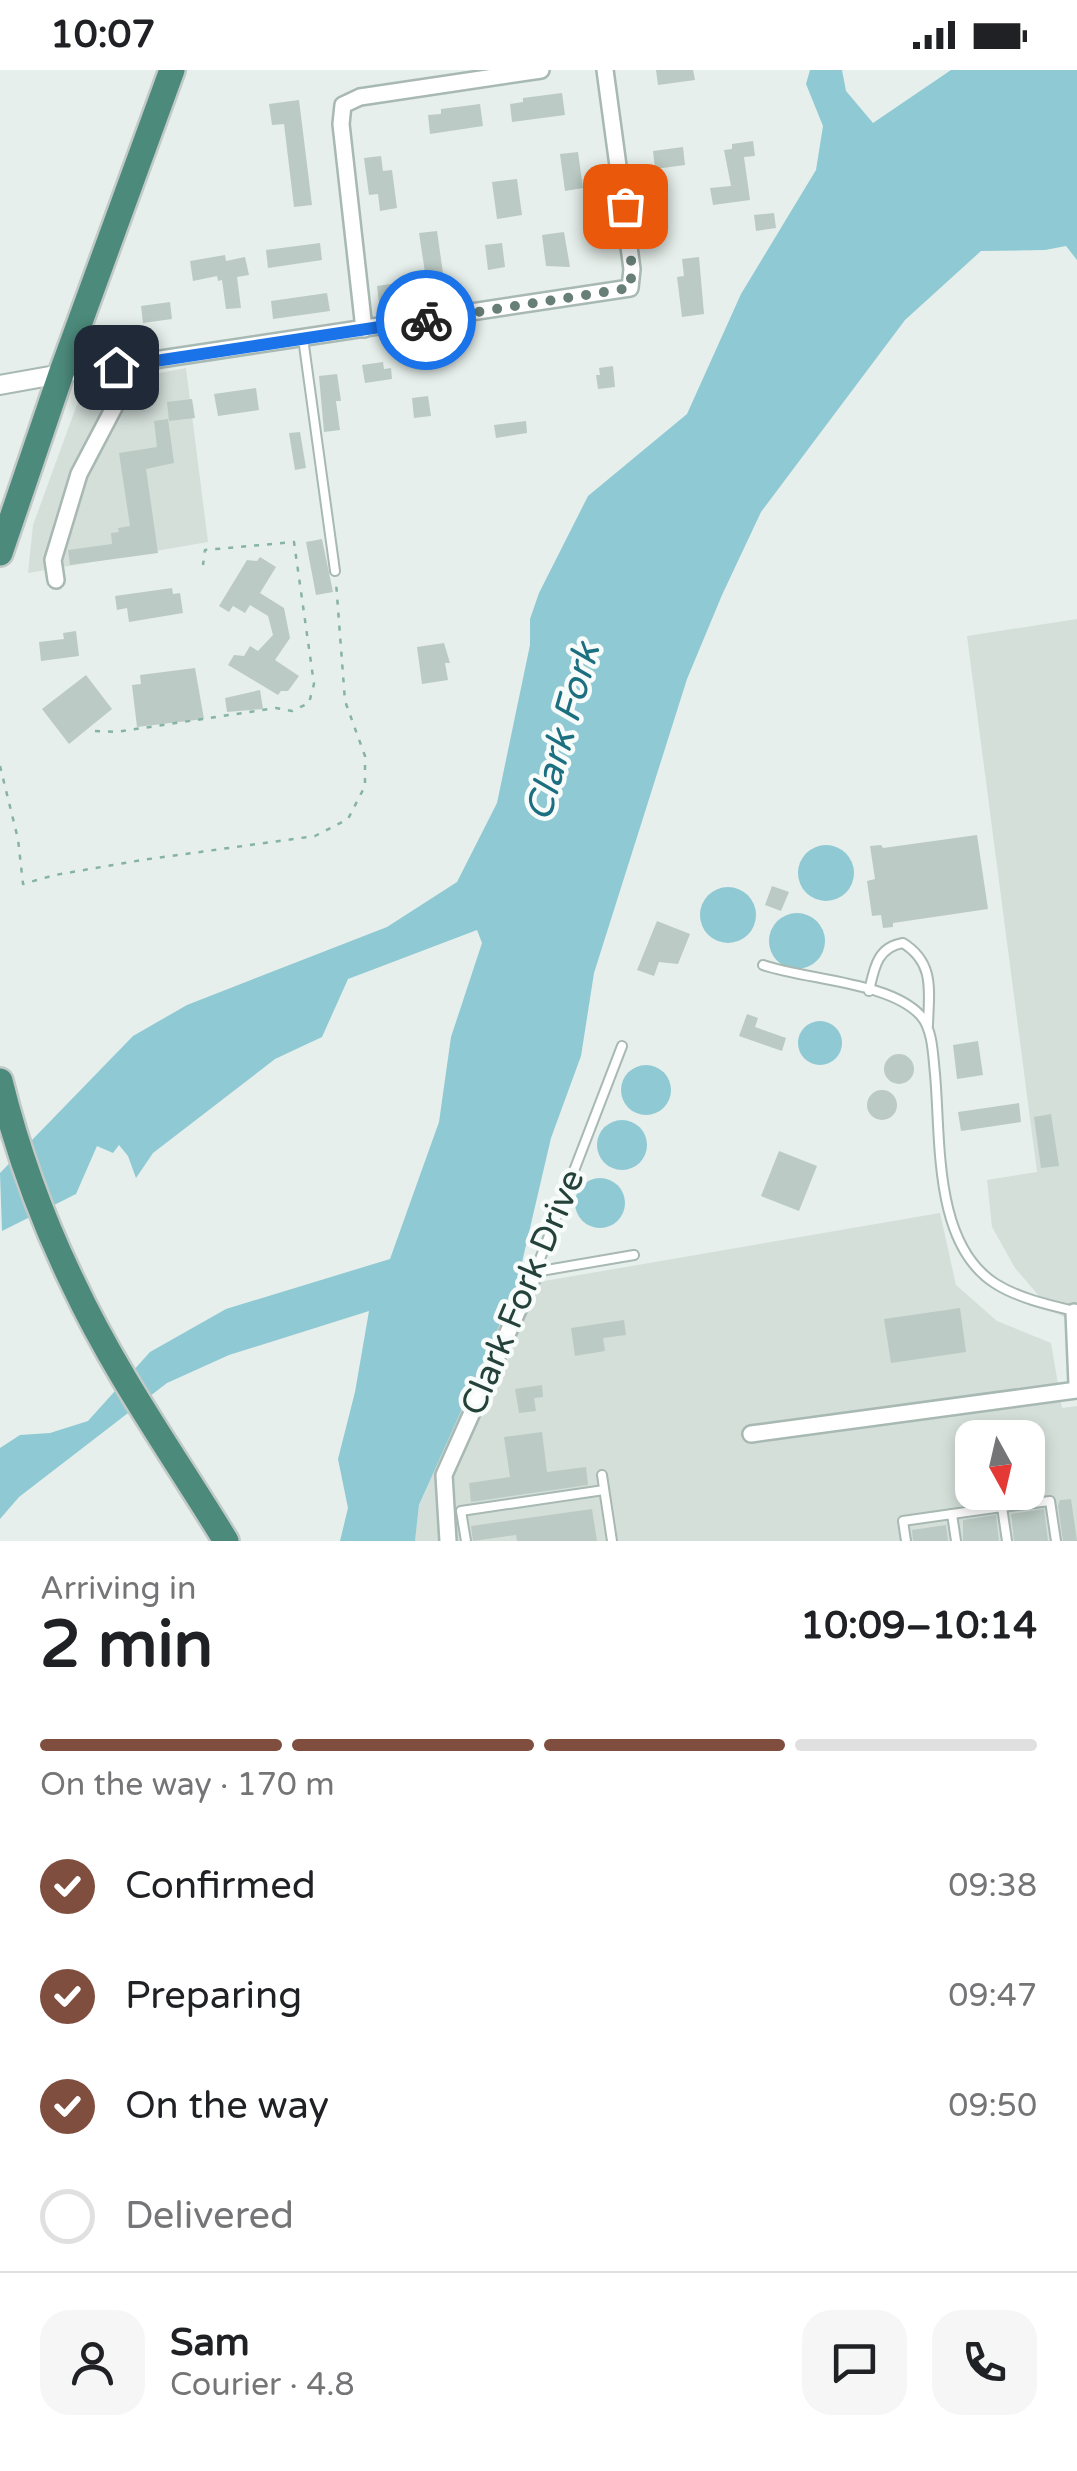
<!DOCTYPE html>
<html lang="en">
<head>
<meta charset="utf-8">
<style>
  :root { --surface:#fff; --page:#f6f6f6; --text:#202124; --muted:#757577; --line:#e0e0e0; --accent:#7f4e3f }
  body { margin:0; font-family:"Varela Round",sans-serif; background:var(--page); color:var(--text); height:100vh; display:flex; flex-direction:column; font-size:38px; white-space:nowrap }
  * { box-sizing:border-box; margin:0 }
  p { font-size:32px; color:var(--muted) }
  .icon { flex:none; width:55px; height:55px; fill:none; stroke:currentColor; stroke-width:2; stroke-linecap:round; stroke-linejoin:round }
  .map { position:relative; height:1471px; overflow:hidden }
  .panel { display:flex; flex-direction:column; background:var(--surface); flex:1 }
  .panel>* { flex:none }
  .needle { width:65px; rotate:172deg }
  .buttons { position:absolute; left:955px; top:1350px; display:grid; gap:20px }
  .buttons a { display:grid; place-items:center; width:90px; height:90px; border-radius:20px; background:var(--surface); box-shadow:0 5px 15px #0003; font-size:50px }
  .pin { position:absolute; display:grid; place-items:center; width:85px; height:85px; color:#fff; margin:-42px; border-radius:20px; box-shadow:0 5px 15px #0006 }
  .courier { position:absolute; display:grid; place-items:center; width:100px; height:100px; margin:-50px; border:8px solid #1a73e8; border-radius:50%; background:#fff; color:#222; box-shadow:0 2px 12px #0007 }
  .headline em { font-style:normal; font-weight:700 }
  .headline div { display:flex; flex-direction:column-reverse }
  .headline { display:flex; align-items:center; justify-content:space-between; height:170px; padding:0 40px }
  h1 { font-size:65px; font-weight:700; line-height:75px }
  .bar { display:grid; grid-template-columns:repeat(4,1fr); gap:15px 10px; align-content:center; height:120px; padding:0 40px }
  .bar i { height:12px; border-radius:8px; background:var(--line) }
  .bar .active { background:var(--accent) }
  .bar p { grid-column:span 4 }
  .line { display:flex; align-items:center; gap:25px; padding:0 40px; border-top:2px solid var(--line) }
  .line div { flex:1 }
  .round { display:grid; place-items:center; flex:none; width:105px; height:105px; border-radius:30px; background:var(--page) }
  ol { padding:0 40px; list-style:none }
  li { display:flex; align-items:center; gap:30px; height:110px }
  li p { margin-inline-start:auto }
  li .icon { padding:10px; border-radius:50%; background:var(--accent); color:#fff; stroke-width:4 }
  li:last-child { color:var(--muted) }
  li i { width:55px; height:55px; border:5px solid var(--line); border-radius:50% }
  .status { display:flex; justify-content:space-between; align-items:center; height:70px; padding:0 50px; background:var(--surface); direction:ltr }
  .status svg { height:28px; fill:currentColor }
  .map>svg:first-child { display:block }
  .built { fill:#d4dfda; fill-rule:evenodd }
  .water { fill:#8ec9d4 }
  .building { fill:#bbcac4 }
  .lines { fill:none; stroke-linecap:round; stroke-linejoin:round }
  .service-casing { stroke:#a8b8b2; stroke-width:12 }
  .minor-casing { stroke:#a8b8b2; stroke-width:20 }
  .tertiary-casing { stroke:#a8b8b2; stroke-width:22 }
  .trunk-casing { stroke:#c2cac8; stroke-width:30 }
  .path { stroke:#86b3a5; stroke-width:2.5; stroke-dasharray:5 8; stroke-linecap:butt }
  .service { stroke:#fff; stroke-width:8 }
  .minor { stroke:#fff; stroke-width:15 }
  .tertiary { stroke:#fff; stroke-width:18 }
  .trunk { stroke:#4c8a7c; stroke-width:25 }
  .done { stroke:#687f78; stroke-width:10; stroke-dasharray:0 18 }
  .route { stroke:#1a73e8; stroke-width:12 }
  .labels { text-anchor:middle; stroke-width:9; stroke-linejoin:round; paint-order:stroke }
  .street-label { font-size:35px; fill:#24423a; stroke:#f7fbf9 }
  .water-label { font-size:38px; font-style:italic; fill:#1c6f80; stroke:#f7fbf9 }
</style>
</head>
<body>
<div class="status"><b>10:07</b><svg viewBox="0 0 49 12"><path d="M0 12V9h3v3zM5 12V6h3v6zM10 12V3h3v9zM15 12V0h3v12zM26 1h20v11H26zM47 4h2v5h-2z"/></svg></div>
<div class="map">
<svg width="1077" height="1471" viewBox="0 0 1077 1471">
  <rect width="100%" height="100%" fill="#e6efeb"/>
  <g class="built">
    <polygon points="186,298 208,472 28,503 33,455 83,318"/>
    <polygon points="1077,549 1077,1254 1051,1240 1015,1198 992,1157 987,1110 1037,1102 967,566"/>
    <path d="M 940,1143 L 956,1215 L 997,1251 L 1051,1273 L 1062,1338 L 1077,1336 L 1077,1471 L 415,1471 L 419,1436 L 483,1287 L 516,1218 L 521,1215 ZM 972,1368 L 1028,1368 L 1028,1422 L 972,1422 Z"/>
  </g>
  <g class="water">
    <polygon points="810,0 842,0 846,21 873,53 951,0 1077,0 1077,190 1066,176 1045,180 981,181 905,250 761,442 722,525 687,609 594,903 581,986 551,1068 516,1218 419,1435 415,1471 340,1471 348,1438 338,1389 355,1322 369,1241 229,1285 167,1313 19,1427 0,1449 0,1378 20,1365 50,1363 88,1351 150,1282 226,1239 390,1189 439,1052 451,967 482,873 477,860 348,909 322,967 275,989 153,1083 136,1108 128,1086 119,1075 113,1083 97,1076 76,1124 2,1161 0,1103 133,966 187,935 387,857 457,812 497,733 530,575 530,549 539,523 588,426 687,344 741,224 816,100 823,56 806,14"/>
    <circle cx="826" cy="803" r="28"/>
    <circle cx="728" cy="845" r="28"/>
    <circle cx="797" cy="871" r="28"/>
    <circle cx="820" cy="973" r="22"/>
    <circle cx="646" cy="1020" r="25"/>
    <circle cx="622" cy="1075" r="25"/>
    <circle cx="600" cy="1133" r="25"/>
  </g>
  <g class="building">
    <polygon points="656,0 693,0 695,10 658,15"/>
    <polygon points="562,23 565,45 512,52 510,34 523,32 523,28"/>
    <polygon points="299,30 312,135 294,137 284,54 272,55 269,34"/>
    <polygon points="480,34 483,56 430,64 428,45 441,44 441,39"/>
    <polygon points="753,71 755,86 744,87 750,130 713,135 710,118 731,116 724,80 732,79 732,74"/>
    <polygon points="683,77 685,95 655,99 653,81"/>
    <polygon points="578,82 583,118 565,121 560,84"/>
    <polygon points="381,86 383,101 392,100 397,138 380,141 378,124 369,125 364,88"/>
    <polygon points="517,109 522,145 497,149 492,112"/>
    <polygon points="774,143 776,158 756,161 754,145"/>
    <polygon points="437,161 446,224 379,233 377,216 426,209 419,163"/>
    <polygon points="564,162 570,197 546,196 542,165"/>
    <polygon points="320,173 322,190 268,198 266,180"/>
    <polygon points="502,173 505,197 488,200 485,175"/>
    <polygon points="225,185 226,191 245,187 249,205 237,207 241,238 226,239 222,210 218,211 217,206 193,211 190,191"/>
    <polygon points="699,187 704,244 682,247 677,207 684,206 682,189"/>
    <polygon points="327,223 330,241 273,249 271,231"/>
    <polygon points="170,232 172,249 143,253 141,236"/>
    <polygon points="383,292 384,299 391,298 392,309 365,313 362,295"/>
    <polygon points="613,296 615,317 598,319 596,305 600,305 599,298"/>
    <polygon points="337,304 341,331 336,331 340,360 324,362 319,306"/>
    <polygon points="256,318 259,340 218,346 214,324"/>
    <polygon points="428,326 431,346 414,348 412,328"/>
    <polygon points="192,329 195,348 169,351 167,332"/>
    <polygon points="168,349 174,393 146,399 158,483 70,495 68,480 112,474 111,463 119,462 118,458 130,456 119,383 157,377 154,351"/>
    <polygon points="526,351 527,363 496,368 494,355"/>
    <polygon points="300,362 306,398 295,400 289,363"/>
    <polygon points="322,469 333,522 316,525 306,472"/>
    <polygon points="260,487 276,497 260,523 284,538 290,568 275,590 299,606 288,621 281,621 278,625 228,595 234,585 244,586 250,576 258,581 273,565 268,546 250,535 245,543 233,536 229,542 219,536 247,490 257,491"/>
    <polygon points="172,518 173,524 180,523 183,543 129,552 127,538 117,540 115,526"/>
    <polygon points="76,561 79,586 41,591 39,572 64,569 63,563"/>
    <polygon points="444,573 450,593 445,593 448,610 422,614 417,577"/>
    <polygon points="195,598 204,649 137,657 132,615 141,614 140,605"/>
    <polygon points="86,605 112,639 69,674 42,639"/>
    <polygon points="260,620 263,639 227,642 225,628"/>
    <polygon points="977,765 988,839 893,853 893,857 883,858 881,845 872,846 867,811 875,809 870,776 881,775 883,778"/>
    <polygon points="772,816 789,822 781,841 765,835"/>
    <polygon points="657,851 690,864 678,894 659,892 654,906 637,900"/>
    <polygon points="747,944 758,948 755,957 786,968 782,981 739,966"/>
    <polygon points="978,971 983,1005 957,1009 953,975"/>
    <circle cx="899" cy="999" r="15"/>
    <circle cx="882" cy="1035" r="15"/>
    <polygon points="1019,1033 1021,1052 961,1061 958,1042"/>
    <polygon points="1051,1044 1059,1096 1041,1098 1034,1047"/>
    <polygon points="779,1081 817,1096 799,1141 761,1126"/>
    <polygon points="960,1238 966,1282 891,1293 884,1249"/>
    <polygon points="624,1250 626,1265 603,1268 605,1281 575,1286 571,1258"/>
    <polygon points="542,1315 543,1327 534,1328 536,1341 519,1343 515,1319"/>
    <polygon points="542,1362 547,1402 586,1397 588,1415 471,1432 469,1413 510,1407 504,1367"/>
    <polygon points="1071,1429 1077,1471 1063,1471 1058,1436 1060,1430"/>
    <polygon points="592,1439 597,1471 517,1471 516,1465 473,1471 471,1456"/>
    <polygon points="1044,1439 1048,1471 1014,1471 1011,1444"/>
    <polygon points="996,1445 999,1471 963,1471 963,1450"/>
    <polygon points="946,1455 948,1471 913,1471 912,1460"/>
  </g>
  <g class="lines">
    <defs>
      <g id="service">
        <polyline points="303,268 335,501"/>
        <path d="M 763,895 C 807,910 891,912 921,946 C 933,960 933,986 935,1004 C 941,1070 933,1175 996,1214 C 1018,1228 1049,1235 1074,1241"/>
        <path d="M 869,921 C 874,899 877,877 903,873 C 935,893 929,921 928,955"/>
        <polyline points="622,976 535,1202 634,1185"/>
        <polyline points="602,1405 612,1471"/>
        <polyline points="1002,1437 1050,1431 1056,1471"/>
        <polyline points="952,1444 1002,1437 1007,1471"/>
        <polyline points="466,1471 461,1441 604,1420"/>
        <polyline points="906,1471 903,1451 952,1444 956,1471"/>
      </g>
      <g id="minor">
        <polyline points="364,259 341,54 343,35 360,27 541,0"/>
        <polyline points="61,304 630,218 632,199 605,0"/>
        <polyline points="56,510 53,490 79,404 120,326 116,297"/>
        <polyline points="1074,1242 1077,1314"/>
        <polyline points="751,1364 1077,1320"/>
        <polyline points="448,1471 444,1405 535,1202"/>
      </g>
      <polyline id="tertiary" points="0,315 61,304"/>
      <g id="trunk">
        <polyline points="0,483 61,304 172,0"/>
        <path d="M 0,1011 C 17,1080 42,1149 73,1213 C 115,1303 174,1386 226,1471"/>
      </g>
    </defs>
    <use href="#service" class="service-casing"/>
    <use href="#minor" class="minor-casing"/>
    <use href="#tertiary" class="tertiary-casing"/>
    <use href="#trunk" class="trunk-casing"/>
    <g class="path">
      <polyline points="95,661 116,662 276,638 292,641 309,633 314,614 294,472 205,480 203,495"/>
      <polyline points="0,696 18,769 23,814 55,805 142,790 315,766 348,749 365,716 365,686 345,631 336,512"/>
    </g>
    <use href="#service" class="service"/>
    <use href="#minor" class="minor"/>
    <use href="#tertiary" class="tertiary"/>
    <use href="#trunk" class="trunk"/>
  </g>
  <g class="lines">
    <polyline class="done" points="426,250 630,218 632,199 625,136"/>
    <polyline class="route" points="116,297 426,250"/>
  </g>
  <g class="labels">
    <g class="street-label">
      <text transform="translate(522 1222) rotate(-67)" y="12">Clark Fork Drive</text>
    </g>
    <g class="water-label">
      <text transform="translate(562 662) rotate(-74)" y="13">Clark Fork</text>
    </g>
  </g>
</svg>
<div class="buttons">
<a><svg class="needle" viewBox="-14 -14 28 28"><path d="M0-13l5 13h-10z" fill="#e53935"/><path d="M0 13l5-13h-10z" fill="#757577"/></svg></a>
</div>
<div class="pin" style="left:625px;top:136px;background:#ea580c"><svg class="icon" aria-label="bag" viewBox="0 0 24 24"><path d="M5 8h14l-1 12H6zM9 8a3 3 0 0 1 6 0"/></svg></div>
<div class="pin" style="left:116px;top:297px;background:#1f2937"><svg class="icon" aria-label="home" viewBox="0 0 24 24"><path d="M3 11l9-7 9 7M6 9v11h12V9"/></svg></div>
<div class="courier" style="left:426px;top:250px"><svg class="icon" aria-label="bike" viewBox="0 0 24 24"><circle cx="6" cy="16" r="4"/><circle cx="18" cy="16" r="4"/><path d="M6 16l4-8h5l3 8M10 8l3 8H6M13 5h3"/></svg></div>
</div>
<section class="panel">
<div class="headline"><div><h1>2 min</h1><p>Arriving in</p></div><em>10:09–10:14</em></div>
<div class="bar"><i class="active"></i><i class="active"></i><i class="active"></i><i></i><p>On the way · 170 m</p></div>
<ol>
<li><svg class="icon" aria-label="check" viewBox="0 0 24 24"><path d="M5 12l5 5 9-10"/></svg>Confirmed<p>09:38</p></li>
<li><svg class="icon" aria-label="check" viewBox="0 0 24 24"><path d="M5 12l5 5 9-10"/></svg>Preparing<p>09:47</p></li>
<li><svg class="icon" aria-label="check" viewBox="0 0 24 24"><path d="M5 12l5 5 9-10"/></svg>On the way<p>09:50</p></li>
<li><i></i>Delivered</li>
</ol>
<div class="line" style="height:180px"><a class="round"><svg class="icon" aria-label="person" viewBox="0 0 24 24"><circle cx="12" cy="8" r="4"/><path d="M4 21q1-7 8-7t8 7"/></svg></a><div><b>Sam</b><p>Courier · 4.8</p></div><a class="round"><svg class="icon" aria-label="chat" viewBox="0 0 24 24"><path d="M4 5h16v11H9l-5 4z"/></svg></a><a class="round"><svg class="icon" aria-label="phone" viewBox="0 0 24 24"><path d="M5 4h4l2 5-3 2q2 4 5 5l2-3 5 2v4C11 20 4 13 5 4z"/></svg></a></div>
</section>
</body>
</html>
